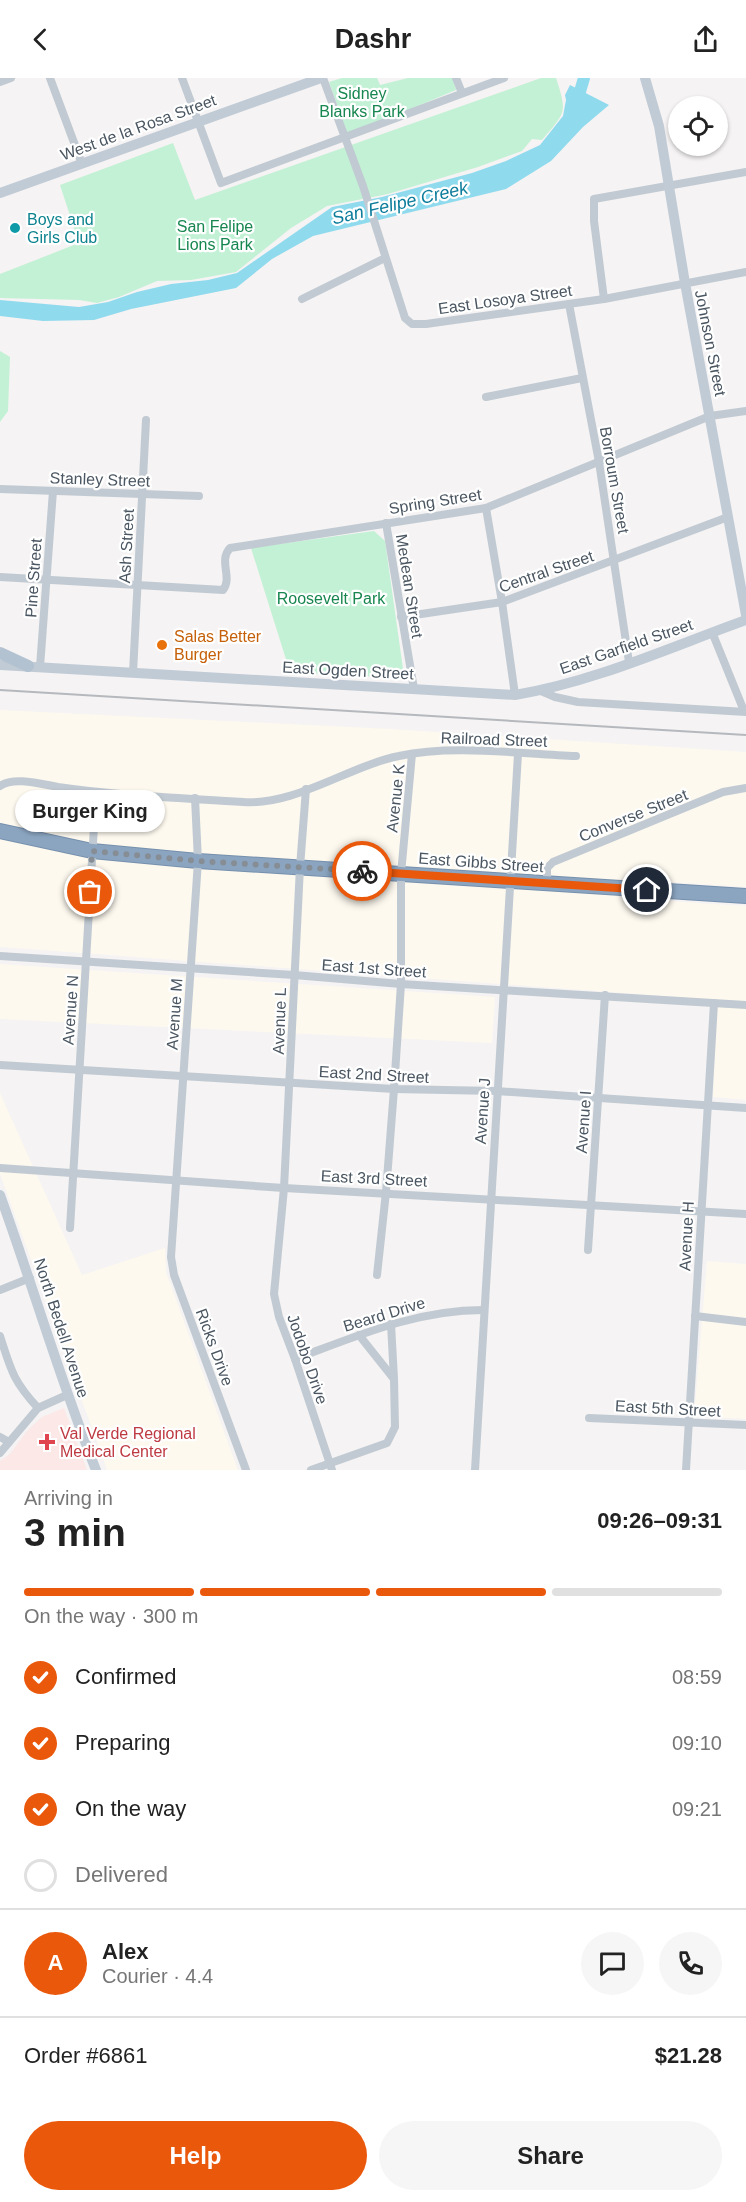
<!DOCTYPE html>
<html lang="en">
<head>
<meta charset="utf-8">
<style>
  :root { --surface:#fff; --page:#f6f6f6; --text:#222; --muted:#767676; --line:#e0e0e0; --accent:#ea580c }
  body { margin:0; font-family:Helvetica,sans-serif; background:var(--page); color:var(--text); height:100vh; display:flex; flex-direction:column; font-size:22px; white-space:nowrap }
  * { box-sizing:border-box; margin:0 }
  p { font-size:20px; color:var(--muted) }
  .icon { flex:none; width:33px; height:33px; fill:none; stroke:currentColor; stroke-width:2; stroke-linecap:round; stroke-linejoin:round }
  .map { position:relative; height:1392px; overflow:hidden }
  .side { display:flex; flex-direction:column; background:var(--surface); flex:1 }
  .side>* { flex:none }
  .buttons { position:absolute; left:668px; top:18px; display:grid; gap:12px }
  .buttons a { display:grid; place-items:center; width:60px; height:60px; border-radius:50%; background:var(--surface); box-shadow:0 2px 4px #0004; font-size:30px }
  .pin { position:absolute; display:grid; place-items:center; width:51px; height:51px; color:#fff; margin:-26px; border:3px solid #fff; border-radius:50%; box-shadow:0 2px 6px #0007 }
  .courier { position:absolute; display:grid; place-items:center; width:60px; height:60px; margin:-30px; border:4px solid #ea580c; border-radius:50%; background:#fff; color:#222; box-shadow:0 2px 8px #0007 }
  .bubble { position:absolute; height:42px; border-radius:21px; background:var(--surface); box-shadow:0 2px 4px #0004; font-size:20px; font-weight:700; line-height:42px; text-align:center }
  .overview em { font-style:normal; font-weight:700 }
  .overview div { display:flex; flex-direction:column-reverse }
  .overview { display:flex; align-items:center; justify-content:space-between; height:102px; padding:0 24px }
  h1 { font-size:39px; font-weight:700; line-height:45px }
  .bar { display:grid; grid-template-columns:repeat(4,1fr); gap:9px 6px; align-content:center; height:72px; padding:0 24px }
  .bar i { height:8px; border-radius:4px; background:var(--line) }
  .bar .on { background:var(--accent) }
  .bar p { grid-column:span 4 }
  .line { display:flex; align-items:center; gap:15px; padding:0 24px; border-top:2px solid var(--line) }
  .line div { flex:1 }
  .round { display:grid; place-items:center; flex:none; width:63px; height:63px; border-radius:32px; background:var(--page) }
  ol { padding:0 24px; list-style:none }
  li { display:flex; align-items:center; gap:18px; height:66px }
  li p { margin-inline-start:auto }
  li .icon { padding:6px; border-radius:50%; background:var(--accent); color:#fff; stroke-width:4 }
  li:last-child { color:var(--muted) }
  li i { width:33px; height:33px; border:3px solid var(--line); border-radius:50% }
  .cta { display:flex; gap:12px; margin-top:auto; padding:12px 24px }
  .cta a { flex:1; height:69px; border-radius:36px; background:var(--accent); color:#fff; font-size:24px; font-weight:700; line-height:69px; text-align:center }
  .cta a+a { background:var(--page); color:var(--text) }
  header { display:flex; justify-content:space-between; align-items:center; height:78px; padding:0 24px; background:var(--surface); font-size:27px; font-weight:700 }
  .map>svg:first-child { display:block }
  .commercial { fill:#fdf9ef }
  .medical { fill:#fce8e6 }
  .green { fill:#c3f1d5 }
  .water { fill:#90daee }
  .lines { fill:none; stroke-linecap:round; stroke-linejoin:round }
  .river { stroke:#90daee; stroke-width:12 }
  .highway-casing { stroke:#7690ad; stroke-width:16 }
  .street { stroke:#c1cad2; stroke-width:8 }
  .secondary { stroke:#c1cbd6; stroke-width:10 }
  .primary { stroke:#b3c2d1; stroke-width:12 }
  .highway { stroke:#8ba5c1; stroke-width:14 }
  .rail { stroke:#b5b8bd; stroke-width:2 }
  .done { stroke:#868d94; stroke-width:6; stroke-dasharray:0 10.8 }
  .route { stroke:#ea580c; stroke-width:8 }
  .culture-dot { fill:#0f9aa8; stroke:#fff; stroke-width:2 }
  .food-dot { fill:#e8710a; stroke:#fff; stroke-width:2 }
  .health-dot { fill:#e0444e; stroke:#fff; stroke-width:2 }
  .labels { text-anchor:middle; stroke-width:4.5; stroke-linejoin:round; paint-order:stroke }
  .park-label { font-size:16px; fill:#17864f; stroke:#fff }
  .street-label { font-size:16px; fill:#4a5661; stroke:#fff }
  .culture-label { font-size:16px; fill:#0d838f; stroke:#fff; text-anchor:start }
  .food-label { font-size:16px; fill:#c56008; stroke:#fff; text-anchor:start }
  .health-label { font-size:16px; fill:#be3a42; stroke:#fff; text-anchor:start }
  .water-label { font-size:18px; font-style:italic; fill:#0c7c9b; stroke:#fff }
</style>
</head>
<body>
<header><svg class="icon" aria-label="back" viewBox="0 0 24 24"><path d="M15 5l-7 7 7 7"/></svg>Dashr<svg class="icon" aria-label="share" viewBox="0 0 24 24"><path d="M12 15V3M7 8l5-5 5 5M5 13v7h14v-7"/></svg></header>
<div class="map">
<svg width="746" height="1392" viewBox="0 0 746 1392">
  <rect width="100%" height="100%" fill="#f5f3f3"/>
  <g class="commercial">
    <polygon points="0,632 390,651 746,674 746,809 621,801 619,820 746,828 746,1022 713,1019 717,922 0,869"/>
    <polygon points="0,886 495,919 492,965 0,941"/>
    <polygon points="0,1015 82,1197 165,1170 166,1194 238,1392 107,1392 0,1096"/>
    <polygon points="707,1183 746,1186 746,1341 694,1338"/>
  </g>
  <polygon class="medical" points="64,1330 87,1392 0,1392 0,1383 10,1376 27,1353 42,1339"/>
  <g class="green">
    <polygon points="342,0 377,0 380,7 408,0 453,0 456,12 348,57 329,4"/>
    <path d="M 541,0 L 556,0 C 568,36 565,34 542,62 L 532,61 L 522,73 L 478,89 L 388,116 L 327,128 L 291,150 L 236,194 L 191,202 L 157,203 L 119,219 L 97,225 L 79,222 L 0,220 L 0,196 L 79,165 L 60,107 L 173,65 L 195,122 Z"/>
    <polygon points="0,273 10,279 8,333 0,344"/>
    <polygon points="374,453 385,463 404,598 400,600 290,594 251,470"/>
  </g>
  <polygon class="water" points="570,7 609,27 583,49 551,83 506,111 313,158 272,181 236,210 131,231 94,242 43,243 0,238 0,222 79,229 108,224 137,214 171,206 208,202 237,195 332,129 382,119 472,95 506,83 540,67 563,38 566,22 565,17"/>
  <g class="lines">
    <polyline class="river" points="576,27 584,0"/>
    <defs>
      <polyline id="highway" points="0,753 92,773 198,783 746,818"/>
    </defs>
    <use href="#highway" class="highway-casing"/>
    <g class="street">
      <polyline points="50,0 82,86"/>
      <polyline points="182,0 221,105 504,0"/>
      <polyline points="323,0 363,108 405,240 412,246 426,246 604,221 746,194"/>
      <polyline points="456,0 462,15"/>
      <polyline points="0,4 11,0"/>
      <polyline points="302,221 385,180"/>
      <polyline points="604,221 594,143 594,121 746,94"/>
      <polyline points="569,226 599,384 629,584"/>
      <polyline points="486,319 582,300"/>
      <polyline points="0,411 199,418"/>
      <polyline points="486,430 502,524 515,617"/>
      <polyline points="386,445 414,611"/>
      <path d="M 0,499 L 223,512 C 233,499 218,483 230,470 L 486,430 L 710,338 L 746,333"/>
      <polyline points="401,539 502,524 728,439"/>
      <polyline points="712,554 744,633"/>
      <polyline points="40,589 53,413"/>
      <polyline points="133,595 146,342"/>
      <polyline points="541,613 555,619 578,624 746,634"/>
      <path d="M 0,708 C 14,698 41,706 58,709 C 119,718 182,720 243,724 C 295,728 349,688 399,678 C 452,666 521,676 576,678"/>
      <polyline points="306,711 300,789 284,1110 274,1216 279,1239 295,1281 332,1392"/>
      <polyline points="195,720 198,783 171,1179 174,1197 246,1392"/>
      <polyline points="547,805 547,790 553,784 723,714 746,710"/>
      <polyline points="0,878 294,897 401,906 746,927"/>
      <polyline points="0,987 394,1011 496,1013 746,1030"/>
      <polyline points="0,1090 284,1110 746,1136"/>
      <polyline points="70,1150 96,715"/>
      <polyline points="588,1172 605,917"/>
      <polyline points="377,1197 386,1114 394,1011 401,906 401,796 412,676"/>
      <polyline points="0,1212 30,1200"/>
      <polyline points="695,1238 746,1244"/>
      <polyline points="391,1246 394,1301"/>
      <path d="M 0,1258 C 11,1292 13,1303 38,1330"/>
      <path d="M 295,1281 C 357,1258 416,1232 483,1232"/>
      <polyline points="589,1340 746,1347"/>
      <polyline points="0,1359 9,1364"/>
      <polyline points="0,1375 38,1330 67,1317"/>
      <polyline points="311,1392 387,1365 395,1349 394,1301 359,1257"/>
      <polyline points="475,1392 518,676"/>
      <polyline points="686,1392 714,925"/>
    </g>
    <g class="secondary">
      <polyline points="645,0 659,48 685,205 746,537"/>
      <polyline points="0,115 321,0"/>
      <path d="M 0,587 L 515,617 C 594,604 671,569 746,542"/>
      <path d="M 0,1117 C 33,1208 60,1302 96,1392"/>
    </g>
    <polyline class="primary" points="0,575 28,588"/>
    <use href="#highway" class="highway"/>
    <polyline class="rail" points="0,612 746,657"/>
  </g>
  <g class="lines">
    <polyline class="done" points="90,814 92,773 198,783 362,793"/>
    <polyline class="route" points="362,793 647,812"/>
  </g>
  <circle class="culture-dot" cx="15" cy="150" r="6"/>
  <circle class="food-dot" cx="162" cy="567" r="6"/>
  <path class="health-dot" d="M44 1355h6v6h6v6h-6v6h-6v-6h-6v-6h6z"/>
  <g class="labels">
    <g class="park-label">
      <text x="362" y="21">Sidney<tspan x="362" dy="18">Blanks Park</tspan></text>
      <text x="215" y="154">San Felipe<tspan x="215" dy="18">Lions Park</tspan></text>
      <text x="331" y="526">Roosevelt Park</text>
    </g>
    <g class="street-label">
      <text transform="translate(138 49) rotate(-20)" y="6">West de la Rosa Street</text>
      <text transform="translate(505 221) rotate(-8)" y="6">East Losoya Street</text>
      <text transform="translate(711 265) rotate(79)" y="6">Johnson Street</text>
      <text transform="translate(100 401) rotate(2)" y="6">Stanley Street</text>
      <text transform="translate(615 402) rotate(80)" y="6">Borroum Street</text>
      <text transform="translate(435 423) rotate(-9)" y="6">Spring Street</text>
      <text transform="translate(126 468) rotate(-87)" y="6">Ash Street</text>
      <text transform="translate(546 493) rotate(-19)" y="6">Central Street</text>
      <text transform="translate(33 500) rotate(-86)" y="6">Pine Street</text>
      <text transform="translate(410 508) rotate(81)" y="6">Medean Street</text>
      <text transform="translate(626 568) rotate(-19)" y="6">East Garfield Street</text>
      <text transform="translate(348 592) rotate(3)" y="6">East Ogden Street</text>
      <text transform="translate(494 661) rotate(2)" y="6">Railroad Street</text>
      <text transform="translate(395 720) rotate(-84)" y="6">Avenue K</text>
      <text transform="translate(633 737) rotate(-22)" y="6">Converse Street</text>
      <text transform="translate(481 784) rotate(4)" y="6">East Gibbs Street</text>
      <text transform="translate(374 890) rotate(4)" y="6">East 1st Street</text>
      <text transform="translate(70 932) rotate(-86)" y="6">Avenue N</text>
      <text transform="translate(174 936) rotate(-86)" y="6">Avenue M</text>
      <text transform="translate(279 943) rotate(-88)" y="6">Avenue L</text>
      <text transform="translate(374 996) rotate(3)" y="6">East 2nd Street</text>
      <text transform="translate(482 1033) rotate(-86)" y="6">Avenue J</text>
      <text transform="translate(583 1044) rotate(-86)" y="6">Avenue I</text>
      <text transform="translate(374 1100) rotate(3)" y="6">East 3rd Street</text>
      <text transform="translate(686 1158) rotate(-87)" y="6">Avenue H</text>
      <text transform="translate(384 1236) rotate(-17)" y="6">Beard Drive</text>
      <text transform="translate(62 1250) rotate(72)" y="6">North Bedell Avenue</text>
      <text transform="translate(215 1269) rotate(70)" y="6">Ricks Drive</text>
      <text transform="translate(308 1281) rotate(71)" y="6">Jodobo Drive</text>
      <text transform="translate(668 1330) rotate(3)" y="6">East 5th Street</text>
    </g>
    <g class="culture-label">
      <text x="27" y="147">Boys and<tspan x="27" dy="18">Girls Club</tspan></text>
    </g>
    <g class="food-label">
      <text x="174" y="564">Salas Better<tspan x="174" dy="18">Burger</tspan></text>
    </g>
    <g class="health-label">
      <text x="60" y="1361">Val Verde Regional<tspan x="60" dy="18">Medical Center</tspan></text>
    </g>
    <g class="water-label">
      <text transform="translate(400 125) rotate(-13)" y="6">San Felipe Creek</text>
    </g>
  </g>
</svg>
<div class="buttons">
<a><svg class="icon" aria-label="locate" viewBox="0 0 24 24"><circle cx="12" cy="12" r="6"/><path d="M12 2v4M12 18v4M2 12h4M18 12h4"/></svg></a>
</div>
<div class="pin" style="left:90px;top:814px;background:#ea580c"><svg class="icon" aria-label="bag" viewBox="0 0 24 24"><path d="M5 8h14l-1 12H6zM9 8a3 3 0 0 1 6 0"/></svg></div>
<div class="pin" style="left:647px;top:812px;background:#1f2937"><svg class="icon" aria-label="home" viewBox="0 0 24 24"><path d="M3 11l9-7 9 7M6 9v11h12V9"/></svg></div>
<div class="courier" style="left:362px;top:793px"><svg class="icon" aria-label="bike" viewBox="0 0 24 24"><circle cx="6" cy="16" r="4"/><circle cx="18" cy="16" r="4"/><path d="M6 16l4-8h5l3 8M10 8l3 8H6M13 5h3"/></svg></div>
<div class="bubble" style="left:15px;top:712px;width:150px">Burger King</div>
</div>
<section class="side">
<div class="overview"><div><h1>3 min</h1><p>Arriving in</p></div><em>09:26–09:31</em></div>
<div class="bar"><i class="on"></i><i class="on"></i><i class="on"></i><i></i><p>On the way · 300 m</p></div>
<ol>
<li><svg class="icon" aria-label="check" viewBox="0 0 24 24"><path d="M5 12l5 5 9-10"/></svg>Confirmed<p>08:59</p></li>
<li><svg class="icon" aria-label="check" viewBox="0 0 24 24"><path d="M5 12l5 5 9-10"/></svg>Preparing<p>09:10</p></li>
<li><svg class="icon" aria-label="check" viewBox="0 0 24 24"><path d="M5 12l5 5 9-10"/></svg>On the way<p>09:21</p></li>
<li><i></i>Delivered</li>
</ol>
<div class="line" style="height:108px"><b class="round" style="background:var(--accent);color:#fff">A</b><div><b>Alex</b><p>Courier · 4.4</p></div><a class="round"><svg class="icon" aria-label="chat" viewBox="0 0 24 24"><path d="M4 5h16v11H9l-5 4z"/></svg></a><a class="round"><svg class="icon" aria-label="phone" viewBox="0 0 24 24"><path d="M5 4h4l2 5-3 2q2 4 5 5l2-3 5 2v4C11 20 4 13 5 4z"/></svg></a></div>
<div class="line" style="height:78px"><div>Order #6861</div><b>$21.28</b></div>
<div class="cta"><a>Help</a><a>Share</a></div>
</section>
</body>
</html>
